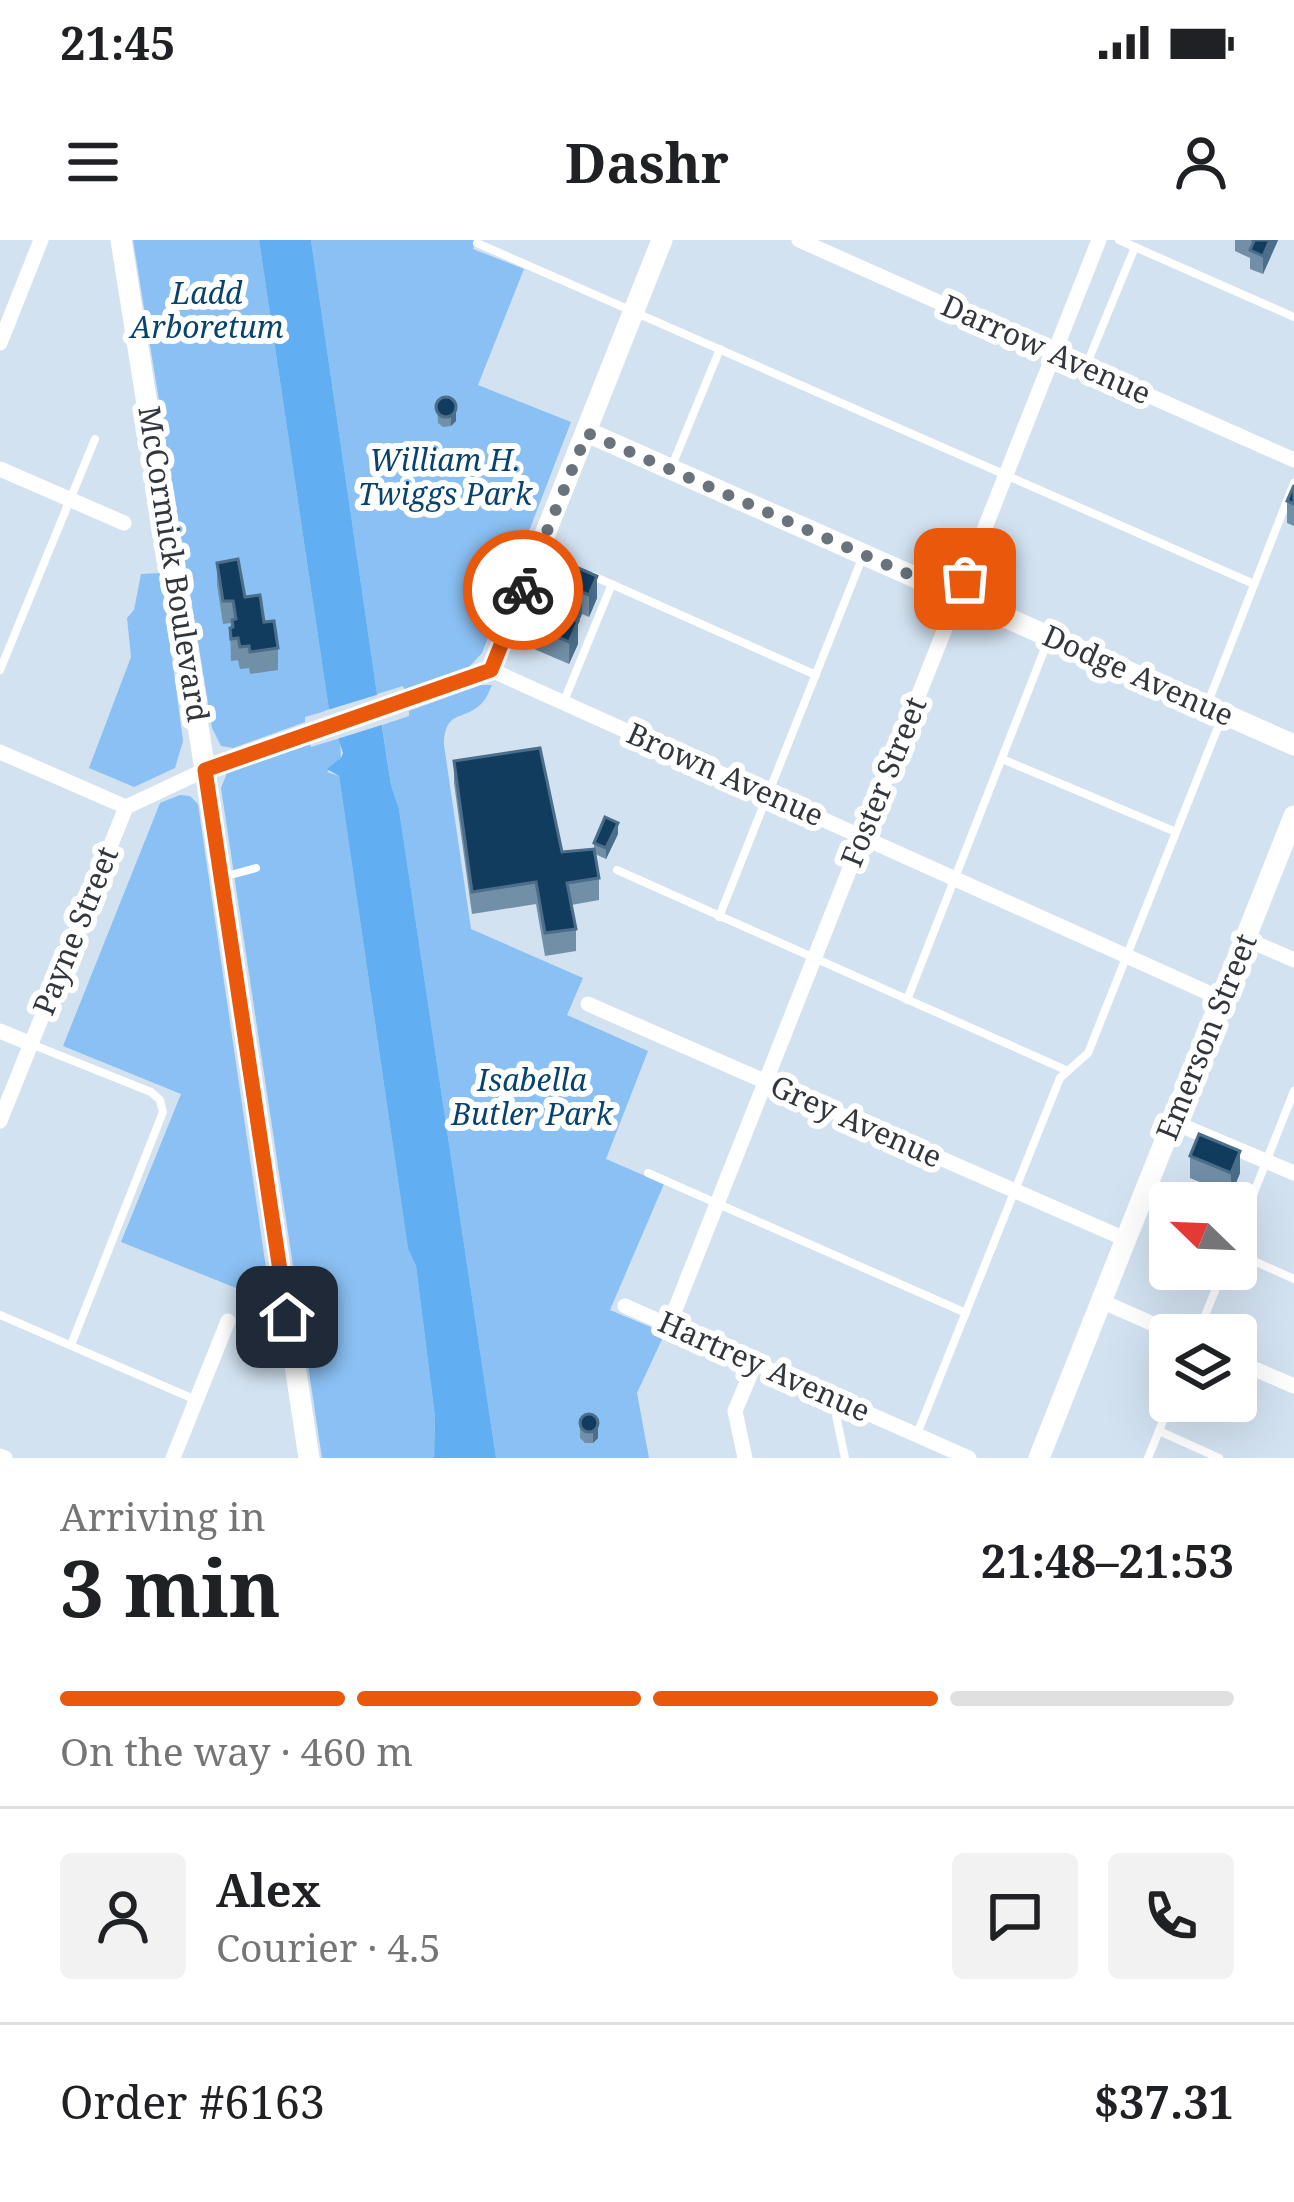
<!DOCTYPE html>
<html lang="en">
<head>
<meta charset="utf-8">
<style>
  :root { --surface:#fff; --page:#f2f2f2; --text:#202124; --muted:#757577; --line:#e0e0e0; --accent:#ea580c }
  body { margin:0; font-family:"Noto Serif",serif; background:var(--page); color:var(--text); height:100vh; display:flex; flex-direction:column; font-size:45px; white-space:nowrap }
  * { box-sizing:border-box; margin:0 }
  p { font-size:39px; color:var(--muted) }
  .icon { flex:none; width:66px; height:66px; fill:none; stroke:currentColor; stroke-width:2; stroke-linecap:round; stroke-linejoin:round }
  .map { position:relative; height:1218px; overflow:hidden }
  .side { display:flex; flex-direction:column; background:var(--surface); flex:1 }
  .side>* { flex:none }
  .needle { width:78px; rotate:293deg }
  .tools { position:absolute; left:1149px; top:942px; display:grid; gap:24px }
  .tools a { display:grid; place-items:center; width:108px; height:108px; border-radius:12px; background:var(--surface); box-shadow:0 12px 48px #0002; font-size:60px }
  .pin { position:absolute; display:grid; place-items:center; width:102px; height:102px; color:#fff; margin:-51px; border-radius:24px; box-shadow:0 6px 18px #0006 }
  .courier { position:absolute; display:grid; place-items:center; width:120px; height:120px; margin:-60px; border:9px solid #ea580c; border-radius:50%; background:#fff; color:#222; box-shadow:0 3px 15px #0007 }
  .overview em { font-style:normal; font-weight:700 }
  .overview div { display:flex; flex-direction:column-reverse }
  .overview { display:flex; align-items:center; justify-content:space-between; height:204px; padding:0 60px }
  h1 { font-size:78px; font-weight:700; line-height:90px }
  .bar { display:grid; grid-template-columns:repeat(4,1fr); gap:18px 12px; align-content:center; height:144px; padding:0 60px }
  .bar i { height:15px; border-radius:9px; background:var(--line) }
  .bar .active { background:var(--accent) }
  .bar p { grid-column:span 4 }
  .line { display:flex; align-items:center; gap:30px; padding:0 60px; border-top:3px solid var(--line) }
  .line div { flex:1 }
  .round { display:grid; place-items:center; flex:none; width:126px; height:126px; border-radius:12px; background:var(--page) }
  .status { display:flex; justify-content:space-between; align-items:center; height:84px; padding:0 60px; background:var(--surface); direction:ltr }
  .status svg { height:33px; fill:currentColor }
  header { display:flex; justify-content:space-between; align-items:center; height:156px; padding:0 60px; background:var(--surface); font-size:54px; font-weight:700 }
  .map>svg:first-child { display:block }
  .green { fill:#8ac0f3 }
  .water { fill:#61aef2 }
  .pier { fill:#d3e2f1 }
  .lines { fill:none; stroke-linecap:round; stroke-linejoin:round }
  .lane { stroke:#fff; stroke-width:8 }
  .street { stroke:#fff; stroke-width:15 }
  .secondary { stroke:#fff; stroke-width:21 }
  .wall { fill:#728fa8 }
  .shaded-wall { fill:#4c6e8a }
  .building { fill:#123c5e; stroke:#4c6e8a; stroke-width:3 }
  .done { stroke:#6a737c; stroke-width:12; stroke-dasharray:0 21.6 }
  .route { stroke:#ea580c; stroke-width:15 }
  .labels { text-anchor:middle; stroke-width:12; stroke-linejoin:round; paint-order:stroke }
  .park-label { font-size:30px; font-style:italic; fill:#07436e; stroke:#fff }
  .street-label { font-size:30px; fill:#31373d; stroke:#fff }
</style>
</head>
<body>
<div class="status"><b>21:45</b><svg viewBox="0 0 49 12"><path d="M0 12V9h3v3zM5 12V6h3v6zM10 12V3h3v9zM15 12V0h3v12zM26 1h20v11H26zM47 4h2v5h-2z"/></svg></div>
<header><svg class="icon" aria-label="menu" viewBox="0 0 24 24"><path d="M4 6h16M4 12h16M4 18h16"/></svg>Dashr<svg class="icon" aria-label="person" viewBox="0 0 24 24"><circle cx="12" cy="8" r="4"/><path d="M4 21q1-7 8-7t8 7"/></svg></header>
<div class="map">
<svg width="1294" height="1218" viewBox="0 0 1294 1218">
  <rect width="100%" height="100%" fill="#d3e2f1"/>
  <g class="green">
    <polygon points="133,0 259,0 329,470 305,477 305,482 233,508 221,506 212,488"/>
    <polygon points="311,0 476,0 473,9 524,29 478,145 571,182 482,413 468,428 405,451 403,446 377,454"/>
    <polygon points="161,333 183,501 175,528 134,547 89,528 131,417 127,378 134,370 141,334"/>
    <path d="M 481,445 L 492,445 C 490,449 486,460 482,463 C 464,482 445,468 444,505 L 471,689 L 583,738 L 567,775 L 648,811 L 606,919 L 664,944 L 610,1070 L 665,1093 L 637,1153 L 649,1218 L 496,1218 L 399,569 L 391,545 L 382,485 L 409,476 L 409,471 Z"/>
    <polygon points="340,498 341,518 327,532 339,536 408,1009 416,1026 435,1177 434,1218 322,1218 221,548 227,533 309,502 311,507"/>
    <polygon points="180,555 190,556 198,564 271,1062 121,1002 181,854 63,806 160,563"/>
  </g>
  <polygon class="water" points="259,0 311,0 377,454 391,545 399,569 496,1218 434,1218 435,1177 416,1026 408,1009 339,536 327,529 341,518 343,513 329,470"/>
  <polygon class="pier" points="383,453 388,483 334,500 324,471"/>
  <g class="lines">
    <g class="lane">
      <polyline points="1119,0 1294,77"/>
      <polyline points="477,3 1254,344"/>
      <polyline points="1086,126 1135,7"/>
      <polyline points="671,228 720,109"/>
      <polyline points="593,336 816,435"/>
      <polyline points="0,430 95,199"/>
      <polyline points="564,461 612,344"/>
      <polyline points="1207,465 1294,243"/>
      <polyline points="1002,519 1176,592"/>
      <polyline points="617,630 1068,831"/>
      <polyline points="223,637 256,628"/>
      <polyline points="719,677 863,316"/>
      <polyline points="907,760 1049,398"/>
      <polyline points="31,804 151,852 160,860 163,872 71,1105"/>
      <polyline points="648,933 966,1073"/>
      <polyline points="1236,998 1294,851"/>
      <polyline points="1236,1013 1294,1039"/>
      <polyline points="0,1075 196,1160"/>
      <polyline points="1197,1095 1224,1029"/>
      <polyline points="833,1161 845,1218"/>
      <polyline points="1159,1191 1219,1218"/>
      <polyline points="917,1194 1060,838 1088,813 1222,477"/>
      <polyline points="1148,1218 1171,1161"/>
    </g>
    <g class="street">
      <polyline points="799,0 1294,220"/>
      <polyline points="0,103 41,0"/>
      <polyline points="0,229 124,283"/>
      <polyline points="491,430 1222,759"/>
      <polyline points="0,512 126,567"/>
      <polyline points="126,567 205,530"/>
      <polyline points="1246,699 1294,720"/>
      <polyline points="588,764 1125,999"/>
      <polyline points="0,791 31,804"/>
      <polyline points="0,881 126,567"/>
      <polyline points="1173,882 1294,933"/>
      <polyline points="1101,1061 1178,1095"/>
      <polyline points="625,1066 969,1218"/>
      <polyline points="669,1085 1099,0"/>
      <polyline points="1236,1121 1294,1146"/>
      <polyline points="0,1216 5,1218"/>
      <polyline points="173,1218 228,1081"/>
      <polyline points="745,1218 735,1171 755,1123"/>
    </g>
    <g class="secondary">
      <polyline points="121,0 205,530 309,1218"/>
      <polyline points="587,192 1294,505"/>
      <polyline points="205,530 491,430 662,0"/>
      <polyline points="1039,1218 1294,576"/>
    </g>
  </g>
  <g class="wall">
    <polygon points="1235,0 1278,0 1263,34 1250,29 1250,18 1235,11"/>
    <polygon points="441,157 456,181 451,186 443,187 438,183 437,165"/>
    <polygon points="1294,245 1294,286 1287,283 1287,261"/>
    <polygon points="217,323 264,382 278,408 278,430 250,434 249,428 240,429 238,420 231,421 230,388 232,383 223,384 217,345"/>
    <polygon points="554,340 597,358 589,377 582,374 578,383 578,404 569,424 534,409 534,387 549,369 554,359"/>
    <polygon points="454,521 562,612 594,610 594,603 618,594 606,619 595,614 599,638 599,660 571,665 576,689 576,711 545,716 536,664 472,674 454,543"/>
    <polygon points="1190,916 1240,933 1231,955 1190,938"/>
    <polygon points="597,1179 598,1198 593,1203 585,1203 580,1198 580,1180"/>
  </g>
  <g class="shaded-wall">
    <polygon points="1270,0 1278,0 1263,34 1263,16"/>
    <polygon points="456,170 456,181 451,186 451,175"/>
    <polygon points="597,336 597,358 589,377 589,355"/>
    <polygon points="582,352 582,374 578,383 578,404 569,424 570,378"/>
    <polygon points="618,583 618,594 606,619 606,608"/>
    <polygon points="1240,911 1240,933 1231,955 1231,933"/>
    <polygon points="598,1187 598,1198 593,1203 593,1192"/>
  </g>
  <g class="building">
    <polygon points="1252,0 1270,0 1263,16 1250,10 1254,1"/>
    <circle cx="446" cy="167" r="10"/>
    <polygon points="1294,245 1294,264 1287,261"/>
    <polygon points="238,319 245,357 260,355 264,382 274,381 278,408 250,412 249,406 240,407 238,398 231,399 230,388 233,387 232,380 236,379 233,361 223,361 217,323"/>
    <polygon points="562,321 597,336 589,355 582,352 570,378 578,381 569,402 534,387 543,366 549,369 561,343 554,340"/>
    <polygon points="540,508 562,612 594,609 599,638 567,643 576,689 545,693 536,642 472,652 454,521"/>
    <polygon points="605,577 618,583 606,608 594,603"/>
    <polygon points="1199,894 1240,911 1231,933 1190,916"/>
    <circle cx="589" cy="1183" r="9"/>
  </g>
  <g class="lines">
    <polyline class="done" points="523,350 587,193 958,356 965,339"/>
    <polyline class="route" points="287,1077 205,530 491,430 523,350"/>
  </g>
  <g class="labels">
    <g class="park-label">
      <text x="207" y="64">Ladd<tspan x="207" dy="34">Arboretum</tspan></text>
      <text x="445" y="231">William H.<tspan x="445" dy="34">Twiggs Park</tspan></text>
      <text x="532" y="851">Isabella<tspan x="532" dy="34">Butler Park</tspan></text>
    </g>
    <g class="street-label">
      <text transform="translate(1046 110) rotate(24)" y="10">Darrow Avenue</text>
      <text transform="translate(173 324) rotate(81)" y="10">McCormick Boulevard</text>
      <text transform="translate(1138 436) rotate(24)" y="10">Dodge Avenue</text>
      <text transform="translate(725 535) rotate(24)" y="10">Brown Avenue</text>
      <text transform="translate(884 542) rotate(-68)" y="10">Foster Street</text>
      <text transform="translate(76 691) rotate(-68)" y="10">Payne Street</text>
      <text transform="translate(1207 797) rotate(-68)" y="10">Emerson Street</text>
      <text transform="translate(856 882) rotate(24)" y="10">Grey Avenue</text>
      <text transform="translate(764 1127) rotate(24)" y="10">Hartrey Avenue</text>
    </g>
  </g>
</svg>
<div class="tools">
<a><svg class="needle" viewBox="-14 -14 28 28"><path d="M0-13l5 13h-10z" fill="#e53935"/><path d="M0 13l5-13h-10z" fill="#757577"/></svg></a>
<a><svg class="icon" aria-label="layers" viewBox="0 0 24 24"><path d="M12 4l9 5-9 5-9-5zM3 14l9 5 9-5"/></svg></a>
</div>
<div class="pin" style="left:965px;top:339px;background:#ea580c"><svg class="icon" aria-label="bag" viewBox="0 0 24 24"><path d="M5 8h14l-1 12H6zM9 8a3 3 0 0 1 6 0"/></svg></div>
<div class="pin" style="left:287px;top:1077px;background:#1f2937"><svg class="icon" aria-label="home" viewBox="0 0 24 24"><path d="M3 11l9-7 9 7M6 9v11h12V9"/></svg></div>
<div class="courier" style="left:523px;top:350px"><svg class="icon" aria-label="bike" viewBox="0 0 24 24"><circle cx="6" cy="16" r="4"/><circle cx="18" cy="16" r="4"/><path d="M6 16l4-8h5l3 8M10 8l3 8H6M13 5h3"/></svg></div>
</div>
<section class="side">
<div class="overview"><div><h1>3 min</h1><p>Arriving in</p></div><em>21:48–21:53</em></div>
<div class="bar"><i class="active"></i><i class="active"></i><i class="active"></i><i></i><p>On the way · 460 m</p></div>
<div class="line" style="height:216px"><a class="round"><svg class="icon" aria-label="person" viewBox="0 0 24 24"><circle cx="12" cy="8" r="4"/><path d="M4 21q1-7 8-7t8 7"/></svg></a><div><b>Alex</b><p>Courier · 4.5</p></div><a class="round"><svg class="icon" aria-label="chat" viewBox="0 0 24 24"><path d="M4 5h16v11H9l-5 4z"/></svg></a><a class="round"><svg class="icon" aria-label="phone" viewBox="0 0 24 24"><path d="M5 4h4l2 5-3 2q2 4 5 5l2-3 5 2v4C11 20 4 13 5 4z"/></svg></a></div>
<div class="line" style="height:156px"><div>Order #6163</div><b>$37.31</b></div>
</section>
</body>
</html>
